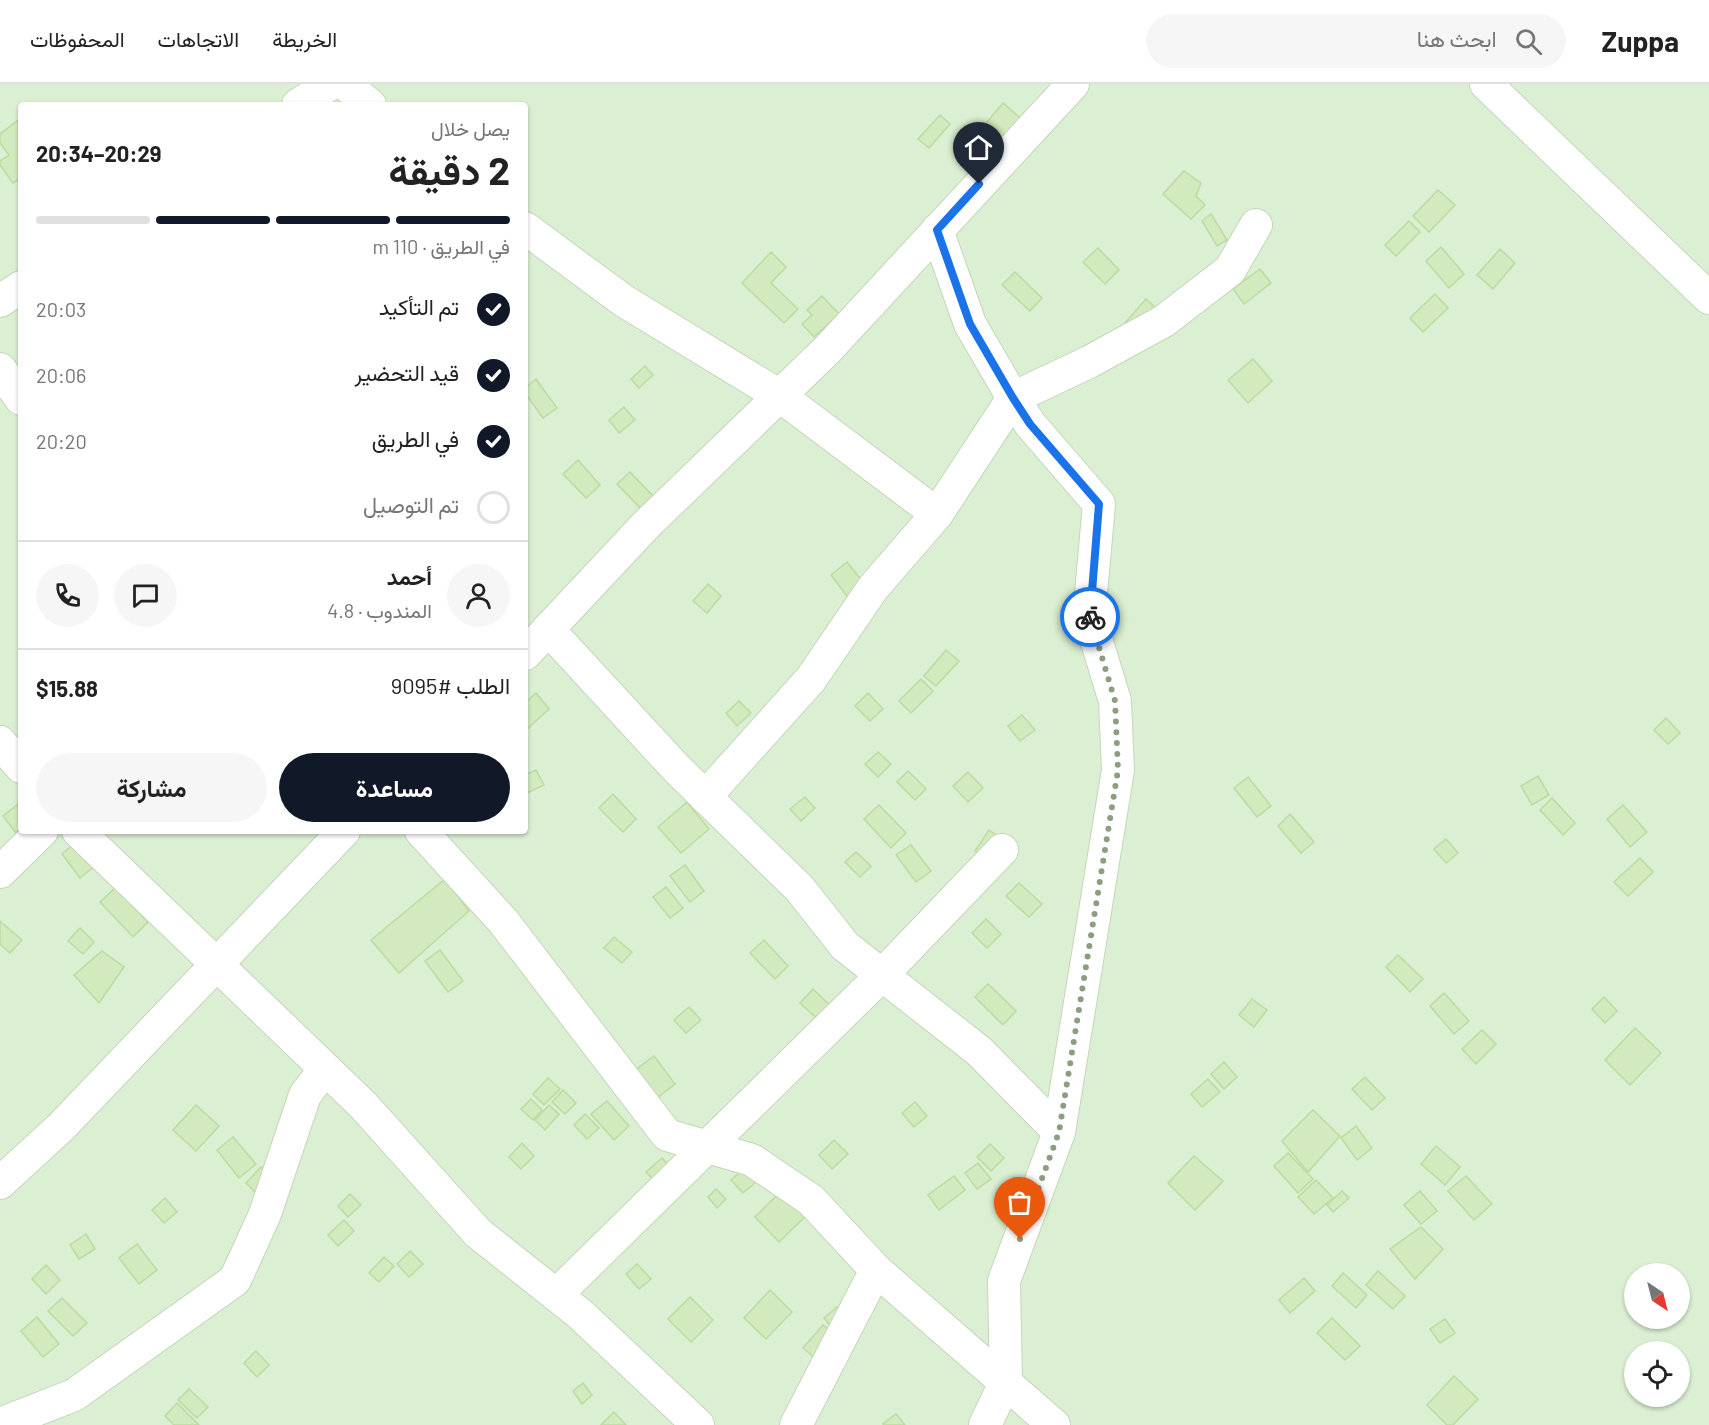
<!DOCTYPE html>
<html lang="ar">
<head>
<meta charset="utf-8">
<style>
  :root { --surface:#fff; --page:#f6f6f6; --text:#222; --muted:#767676; --line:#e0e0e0; --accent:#111827 }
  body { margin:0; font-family:Barlow,Vazirmatn,sans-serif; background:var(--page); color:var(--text); direction:rtl; height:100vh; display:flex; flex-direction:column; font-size:22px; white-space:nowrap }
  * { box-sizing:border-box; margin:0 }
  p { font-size:20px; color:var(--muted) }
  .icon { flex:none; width:33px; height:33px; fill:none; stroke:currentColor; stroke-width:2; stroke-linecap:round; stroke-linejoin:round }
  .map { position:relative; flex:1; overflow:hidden; direction:ltr }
  .sheet { position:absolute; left:18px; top:18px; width:510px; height:732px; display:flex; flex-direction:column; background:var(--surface); border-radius:6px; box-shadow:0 2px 4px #0004; direction:rtl }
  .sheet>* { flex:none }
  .needle { width:39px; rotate:145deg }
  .buttons { position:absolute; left:1624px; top:1179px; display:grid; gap:12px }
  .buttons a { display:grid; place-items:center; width:66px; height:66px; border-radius:50%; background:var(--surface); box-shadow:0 2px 4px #0004; font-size:30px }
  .pin { position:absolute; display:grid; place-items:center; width:51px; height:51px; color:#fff; margin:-62px -26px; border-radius:50% 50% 50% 0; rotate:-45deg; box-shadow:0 0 6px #0007 }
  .pin .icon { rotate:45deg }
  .courier { position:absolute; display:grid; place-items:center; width:60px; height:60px; margin:-30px; border:4px solid #1a73e8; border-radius:50%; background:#fff; color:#222; box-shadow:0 2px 8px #0007 }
  .head em { font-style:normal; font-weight:700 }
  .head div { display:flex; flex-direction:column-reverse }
  .head { display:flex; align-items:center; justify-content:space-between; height:102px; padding:0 18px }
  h1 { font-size:39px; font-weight:700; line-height:45px }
  .bar { display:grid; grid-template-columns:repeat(4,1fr); gap:9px 6px; align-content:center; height:72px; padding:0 18px }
  .bar i { height:8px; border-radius:4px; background:var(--line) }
  .bar .on { background:var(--accent) }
  .bar p { grid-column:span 4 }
  .line { display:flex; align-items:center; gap:15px; padding:0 18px; border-top:2px solid var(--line) }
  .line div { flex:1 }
  .round { display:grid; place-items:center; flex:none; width:63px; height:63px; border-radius:32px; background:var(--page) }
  ol { padding:0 18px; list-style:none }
  li { display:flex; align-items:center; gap:18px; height:66px }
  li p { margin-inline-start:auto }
  li .icon { padding:6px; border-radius:50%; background:var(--accent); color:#fff; stroke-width:4 }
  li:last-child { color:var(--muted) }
  li i { width:33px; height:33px; border:3px solid var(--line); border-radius:50% }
  .action { display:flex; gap:12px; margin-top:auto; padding:12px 18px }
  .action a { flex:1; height:69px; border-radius:36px; background:var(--accent); color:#fff; font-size:24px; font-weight:700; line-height:69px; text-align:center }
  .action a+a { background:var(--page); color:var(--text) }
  header { display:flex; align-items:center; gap:36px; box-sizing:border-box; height:84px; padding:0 30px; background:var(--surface); border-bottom:2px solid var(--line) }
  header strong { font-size:28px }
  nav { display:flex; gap:33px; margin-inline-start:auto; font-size:21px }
  .search { width:420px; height:54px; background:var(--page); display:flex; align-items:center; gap:15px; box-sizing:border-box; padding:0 21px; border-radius:33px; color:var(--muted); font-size:22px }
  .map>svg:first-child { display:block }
  .residential { fill:#dbefd2; fill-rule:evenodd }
  .building { fill:#d2eabd; stroke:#bcdba0; stroke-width:1.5 }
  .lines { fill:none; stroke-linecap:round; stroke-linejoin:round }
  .minor-casing { stroke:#c5d6ba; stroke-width:34 }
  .minor { stroke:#fff; stroke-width:32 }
  .done { stroke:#8d9e80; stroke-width:6; stroke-dasharray:0 10.8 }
  .route { stroke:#1a73e8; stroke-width:8 }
</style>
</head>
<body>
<header>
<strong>Zuppa</strong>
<div class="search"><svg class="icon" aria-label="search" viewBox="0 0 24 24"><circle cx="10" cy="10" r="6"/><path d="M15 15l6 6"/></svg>ابحث هنا</div>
<nav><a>الخريطة</a><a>الاتجاهات</a><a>المحفوظات</a></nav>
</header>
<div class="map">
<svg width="1709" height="1341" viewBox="0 0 1709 1341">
  <rect width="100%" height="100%" fill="#e8f9e2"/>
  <path class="residential" d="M 0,0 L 1709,0 L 1709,1341 L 0,1341 ZM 21,21 L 525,21 L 525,747 L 21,747 ZM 1635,1190 L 1680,1190 L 1680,1234 L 1635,1234 ZM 1635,1268 L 1680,1268 L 1680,1312 L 1635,1312 Z"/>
  <g class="building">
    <polygon points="1003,19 1025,38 996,71 975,52"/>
    <polygon points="940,31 950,40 929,64 918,55"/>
    <polygon points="21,34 21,94 13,99 0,81 0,77 9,71 0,59 0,50"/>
    <polygon points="1184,87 1201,99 1196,112 1205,121 1191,135 1163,110"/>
    <polygon points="1438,106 1455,121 1429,148 1413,132"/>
    <polygon points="1211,130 1227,156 1217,162 1202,137"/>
    <polygon points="1409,137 1420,148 1396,172 1385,161"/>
    <polygon points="1441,163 1464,190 1449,204 1426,177"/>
    <polygon points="1098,164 1119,186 1105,200 1083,178"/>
    <polygon points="1500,165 1515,179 1493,205 1477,191"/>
    <polygon points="771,168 786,183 771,199 798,225 784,239 742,199"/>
    <polygon points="1260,185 1271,199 1244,220 1233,205"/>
    <polygon points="1015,188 1042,214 1030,227 1002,201"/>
    <polygon points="1435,210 1448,224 1423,248 1410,234"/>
    <polygon points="822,212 839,230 814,253 802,240 812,231 807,226"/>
    <polygon points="1146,215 1157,225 1137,249 1125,239"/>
    <polygon points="1253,275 1272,297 1248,319 1228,296"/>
    <polygon points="645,282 653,291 639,304 631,295"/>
    <polygon points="536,295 557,324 543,334 525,309 525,304"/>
    <polygon points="624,323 635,336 619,349 609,336"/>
    <polygon points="578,376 600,401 586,414 563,390"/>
    <polygon points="630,388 656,415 643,427 617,400"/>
    <polygon points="847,478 870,507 854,521 831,491"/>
    <polygon points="708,500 721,512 707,529 693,517"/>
    <polygon points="946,566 959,577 936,602 924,592"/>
    <polygon points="921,595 933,607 911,629 899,617"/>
    <polygon points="536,609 549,625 525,647 525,619"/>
    <polygon points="868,609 883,625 870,637 855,622"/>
    <polygon points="739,617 751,629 737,642 726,629"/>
    <polygon points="1022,631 1035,646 1020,657 1008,642"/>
    <polygon points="1666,634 1680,649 1668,660 1654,646"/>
    <polygon points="878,668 891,680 878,693 865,680"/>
    <polygon points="536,686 544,701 525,710 525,691"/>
    <polygon points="908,687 926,705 915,716 897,698"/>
    <polygon points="968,688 983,704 968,718 953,702"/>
    <polygon points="1538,692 1549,711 1532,721 1521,702"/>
    <polygon points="1248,693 1271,722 1257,733 1234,704"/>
    <polygon points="613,710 636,735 623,748 599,724"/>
    <polygon points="805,713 815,724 801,737 790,725"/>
    <polygon points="1552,714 1575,739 1563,751 1540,726"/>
    <polygon points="21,718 21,744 16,749 3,732"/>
    <polygon points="687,718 709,745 681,769 658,743"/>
    <polygon points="879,721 906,749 891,764 864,735"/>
    <polygon points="1623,721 1647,748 1630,763 1607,735"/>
    <polygon points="1290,730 1314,758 1301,769 1278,742"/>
    <polygon points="989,746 999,753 984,773 975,767"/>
    <polygon points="1446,755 1458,769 1446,779 1434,765"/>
    <polygon points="76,758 95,782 80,794 62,770"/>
    <polygon points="911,761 931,787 916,798 896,771"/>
    <polygon points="856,768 871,782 860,793 845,778"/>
    <polygon points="1640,774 1653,788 1628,812 1614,798"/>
    <polygon points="685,781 704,807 690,818 670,792"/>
    <polygon points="445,795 469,827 399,889 371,856"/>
    <polygon points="1019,799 1042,820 1029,833 1006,812"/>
    <polygon points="666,803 683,824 670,834 653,813"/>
    <polygon points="115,804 148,838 133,853 100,818"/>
    <polygon points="986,835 1001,850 987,864 972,849"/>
    <polygon points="0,837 22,856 10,869 0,860"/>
    <polygon points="80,844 94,858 83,870 68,857"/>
    <polygon points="614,853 632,868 622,879 604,864"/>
    <polygon points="764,856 788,882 775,895 750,869"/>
    <polygon points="440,866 463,897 448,908 425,877"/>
    <polygon points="102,867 124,883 99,919 74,891"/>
    <polygon points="1398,871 1423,895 1410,908 1386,883"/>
    <polygon points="988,900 1016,927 1003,941 975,913"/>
    <polygon points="813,905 837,928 824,941 800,919"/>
    <polygon points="1444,909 1469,937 1454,950 1430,922"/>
    <polygon points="1604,913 1617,927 1605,939 1592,925"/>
    <polygon points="1252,915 1267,926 1254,943 1239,931"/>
    <polygon points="689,923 701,936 686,949 674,936"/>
    <polygon points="1635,944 1661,969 1630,1001 1605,976"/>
    <polygon points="1482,946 1496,960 1476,980 1462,965"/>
    <polygon points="654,972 675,1000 648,1021 626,993"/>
    <polygon points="1224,978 1237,993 1224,1005 1211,990"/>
    <polygon points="1365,993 1385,1014 1372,1026 1352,1005"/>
    <polygon points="548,994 560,1005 544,1021 533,1010"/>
    <polygon points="1208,995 1220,1008 1202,1023 1191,1010"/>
    <polygon points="563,1006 576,1019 565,1030 552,1018"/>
    <polygon points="531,1015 542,1026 533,1036 521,1025"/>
    <polygon points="607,1017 629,1042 614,1056 591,1030"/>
    <polygon points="915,1018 927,1032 914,1043 902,1029"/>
    <polygon points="196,1021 219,1042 196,1067 173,1046"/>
    <polygon points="549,1021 559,1030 545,1046 535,1036"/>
    <polygon points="1313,1026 1340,1052 1308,1088 1282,1057"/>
    <polygon points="585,1030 599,1044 587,1055 574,1041"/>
    <polygon points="1356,1042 1372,1064 1357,1076 1341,1054"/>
    <polygon points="233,1053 256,1080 239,1094 217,1066"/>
    <polygon points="834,1056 848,1070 832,1085 819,1071"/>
    <polygon points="522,1059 534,1072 521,1085 509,1073"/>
    <polygon points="990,1060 1004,1074 991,1087 977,1073"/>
    <polygon points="1436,1062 1460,1083 1445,1101 1421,1080"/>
    <polygon points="1288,1069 1313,1095 1298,1109 1274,1082"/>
    <polygon points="1194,1072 1223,1097 1195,1126 1168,1099"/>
    <polygon points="662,1074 676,1089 661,1104 646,1088"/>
    <polygon points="756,1074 768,1088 743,1109 731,1096"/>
    <polygon points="978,1079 991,1095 977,1105 965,1089"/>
    <polygon points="261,1083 284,1105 268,1121 246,1099"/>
    <polygon points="954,1092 965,1106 939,1126 928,1111"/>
    <polygon points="1466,1092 1492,1120 1474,1136 1448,1107"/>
    <polygon points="1316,1096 1333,1114 1314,1130 1298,1113"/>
    <polygon points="784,1104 809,1129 779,1158 755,1133"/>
    <polygon points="716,1105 726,1115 717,1124 708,1113"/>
    <polygon points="1342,1107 1349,1114 1333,1128 1327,1121"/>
    <polygon points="1420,1107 1437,1127 1421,1140 1404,1121"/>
    <polygon points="350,1110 361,1121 348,1133 338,1122"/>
    <polygon points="165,1114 177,1128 164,1139 152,1126"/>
    <polygon points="344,1136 354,1147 338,1162 328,1151"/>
    <polygon points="1421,1143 1443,1165 1415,1195 1390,1165"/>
    <polygon points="86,1150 95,1165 79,1175 70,1161"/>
    <polygon points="137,1160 157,1186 139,1200 119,1174"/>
    <polygon points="410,1167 423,1180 409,1193 397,1180"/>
    <polygon points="384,1173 394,1182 379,1198 369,1189"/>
    <polygon points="637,1180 651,1195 639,1205 626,1190"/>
    <polygon points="46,1181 60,1196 46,1210 32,1195"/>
    <polygon points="1378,1187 1405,1212 1393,1225 1366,1201"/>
    <polygon points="1343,1189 1367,1211 1356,1224 1332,1202"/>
    <polygon points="1304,1194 1315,1207 1290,1229 1279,1216"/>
    <polygon points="770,1206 792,1228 766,1255 744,1234"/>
    <polygon points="690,1213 713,1236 691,1258 668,1235"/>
    <polygon points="62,1214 87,1239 73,1252 48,1227"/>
    <polygon points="837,1223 846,1235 833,1245 824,1234"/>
    <polygon points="37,1233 59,1260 43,1273 21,1247"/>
    <polygon points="1332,1234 1360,1262 1345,1276 1317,1249"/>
    <polygon points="1445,1235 1455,1249 1440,1259 1430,1245"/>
    <polygon points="823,1241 835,1251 815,1274 803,1264"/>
    <polygon points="256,1267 269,1281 257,1293 244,1279"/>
    <polygon points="1454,1292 1478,1315 1453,1341 1447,1341 1427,1321"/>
    <polygon points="583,1299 592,1311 582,1320 573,1307"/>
    <polygon points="189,1305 208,1323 197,1334 178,1316"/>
    <polygon points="177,1319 199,1341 174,1341 165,1332"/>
    <polygon points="614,1328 626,1341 601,1341"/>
    <polygon points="896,1330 905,1341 884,1341 883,1340"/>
  </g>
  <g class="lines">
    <defs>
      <g id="minor">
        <polyline points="345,0 370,21"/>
        <polyline points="1486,0 1709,214"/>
        <polyline points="298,21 330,0"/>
        <polyline points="525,144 624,217 780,312 937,430"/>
        <polyline points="937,146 970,240 1013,314 1030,340 1099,420 1089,532 1115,617 1118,686 1059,1048 1004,1197 1006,1297 985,1341"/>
        <polyline points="0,217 21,203"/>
        <polyline points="0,285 21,315"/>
        <polyline points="548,545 677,685 800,805 845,862 979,967 1059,1048"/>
        <polyline points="525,570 645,442 828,265 1073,0"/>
        <polyline points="0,658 21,683"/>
        <polyline points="705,713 811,595 873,504 937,430 1013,314 1089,278 1164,237 1230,186 1256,141"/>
        <polyline points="78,747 363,1021 478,1149 580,1230 698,1341"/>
        <polyline points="421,747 503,837 667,1051 752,1076 811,1116 876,1186 1054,1341"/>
        <polyline points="0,788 42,747"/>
        <polyline points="0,1099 61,1043 344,747"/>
        <polyline points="556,1211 882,891 1002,766"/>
        <polyline points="0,1340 74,1311 235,1196 265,1130 305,1011 325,985"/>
        <polyline points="796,1341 876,1186"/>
      </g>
    </defs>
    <use href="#minor" class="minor-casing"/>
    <use href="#minor" class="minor"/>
  </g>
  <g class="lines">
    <polyline class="done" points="1020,1155 1059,1048 1118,686 1115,617 1090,533"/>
    <polyline class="route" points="979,100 937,146 970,240 1013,314 1030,340 1099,420 1090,533"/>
  </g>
</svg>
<div class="buttons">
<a><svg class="needle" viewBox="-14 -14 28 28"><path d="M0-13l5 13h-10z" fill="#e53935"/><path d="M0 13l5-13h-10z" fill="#767676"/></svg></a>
<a><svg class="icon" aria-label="locate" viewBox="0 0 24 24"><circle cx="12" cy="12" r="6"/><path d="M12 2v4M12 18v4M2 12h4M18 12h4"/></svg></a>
</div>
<div class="pin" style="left:1020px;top:1155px;background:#ea580c"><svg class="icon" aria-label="bag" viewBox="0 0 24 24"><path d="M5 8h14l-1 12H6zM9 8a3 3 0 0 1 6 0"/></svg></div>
<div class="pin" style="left:979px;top:100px;background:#1f2937"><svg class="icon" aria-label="home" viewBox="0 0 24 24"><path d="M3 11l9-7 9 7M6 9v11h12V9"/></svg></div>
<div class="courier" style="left:1090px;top:533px"><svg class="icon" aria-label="bike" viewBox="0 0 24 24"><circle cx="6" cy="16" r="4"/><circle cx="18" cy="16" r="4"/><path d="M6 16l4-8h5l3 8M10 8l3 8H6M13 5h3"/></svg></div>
<section class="sheet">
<div class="head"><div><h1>2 دقيقة</h1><p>يصل خلال</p></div><em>20:29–20:34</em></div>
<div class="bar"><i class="on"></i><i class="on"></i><i class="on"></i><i></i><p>في الطريق · 110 m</p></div>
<ol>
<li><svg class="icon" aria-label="check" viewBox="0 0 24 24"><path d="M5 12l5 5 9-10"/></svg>تم التأكيد<p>20:03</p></li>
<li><svg class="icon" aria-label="check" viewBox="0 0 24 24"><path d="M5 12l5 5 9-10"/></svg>قيد التحضير<p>20:06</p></li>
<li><svg class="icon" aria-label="check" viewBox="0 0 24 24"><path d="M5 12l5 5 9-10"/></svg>في الطريق<p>20:20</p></li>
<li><i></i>تم التوصيل</li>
</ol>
<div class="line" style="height:108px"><a class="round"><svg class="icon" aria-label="person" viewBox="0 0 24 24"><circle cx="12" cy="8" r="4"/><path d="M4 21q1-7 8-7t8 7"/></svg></a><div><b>أحمد</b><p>المندوب · 4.8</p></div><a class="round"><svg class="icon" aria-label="chat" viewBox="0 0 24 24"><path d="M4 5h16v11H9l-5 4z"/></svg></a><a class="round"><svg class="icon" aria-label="phone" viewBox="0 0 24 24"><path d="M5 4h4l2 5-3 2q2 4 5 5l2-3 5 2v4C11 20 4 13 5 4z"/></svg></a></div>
<div class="line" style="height:78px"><div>الطلب #9095</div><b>$15.88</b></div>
<div class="action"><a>مساعدة</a><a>مشاركة</a></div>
</section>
</div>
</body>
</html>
